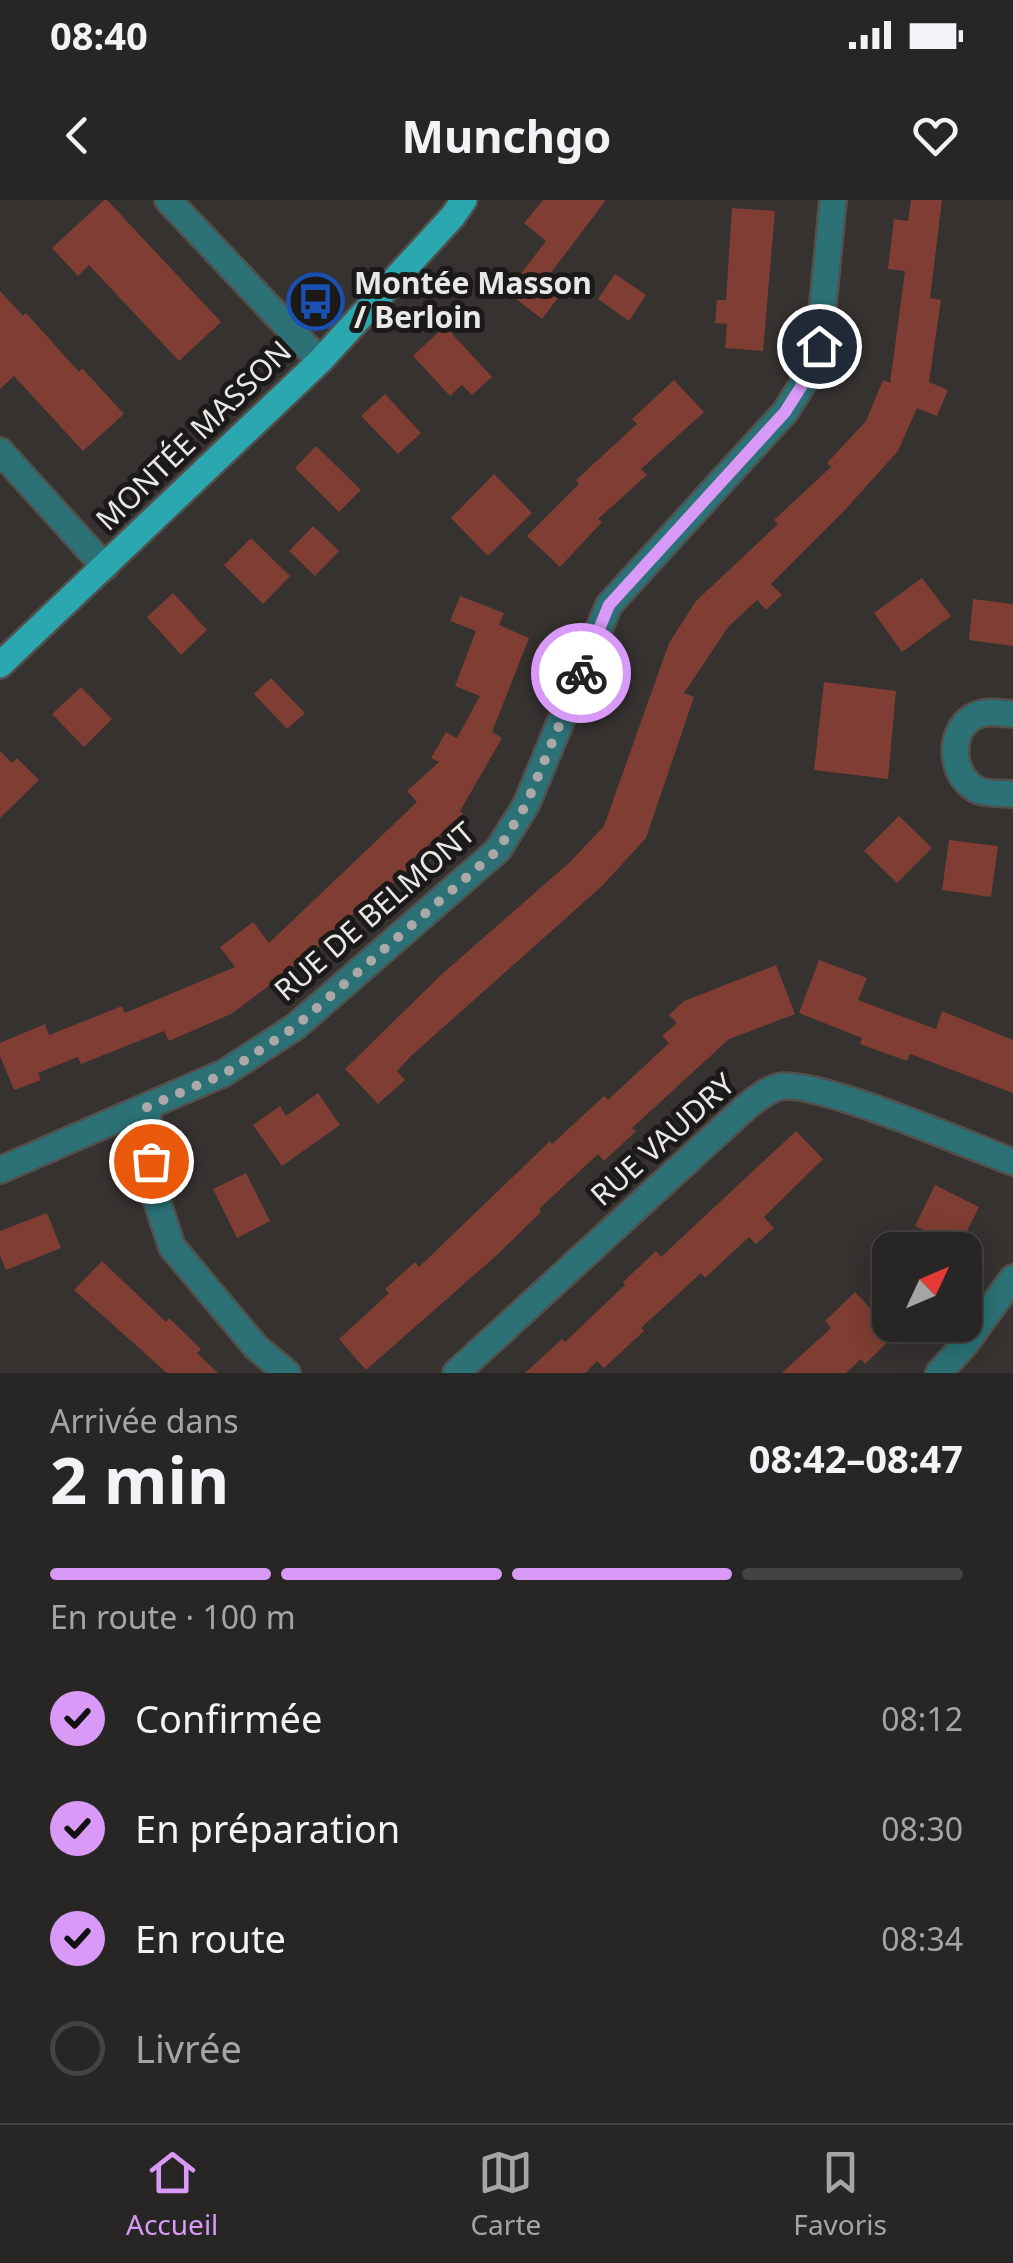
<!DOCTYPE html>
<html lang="fr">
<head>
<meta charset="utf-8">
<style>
  :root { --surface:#282624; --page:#343231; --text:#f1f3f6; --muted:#a5a5a6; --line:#444341; --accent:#d99af7 }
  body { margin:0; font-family:"Noto Sans",sans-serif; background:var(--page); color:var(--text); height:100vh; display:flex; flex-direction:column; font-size:38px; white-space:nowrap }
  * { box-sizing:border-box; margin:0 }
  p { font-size:32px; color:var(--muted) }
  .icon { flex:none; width:55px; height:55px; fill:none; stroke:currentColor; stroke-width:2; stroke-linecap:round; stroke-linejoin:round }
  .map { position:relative; height:1173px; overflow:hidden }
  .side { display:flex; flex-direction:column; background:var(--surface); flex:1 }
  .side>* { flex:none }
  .needle { width:65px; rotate:46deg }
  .controls { position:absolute; left:872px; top:1032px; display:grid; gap:20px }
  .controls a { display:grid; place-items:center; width:110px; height:110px; border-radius:20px; background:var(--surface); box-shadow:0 5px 25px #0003,0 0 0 2px var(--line); font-size:50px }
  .pin { position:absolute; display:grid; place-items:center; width:85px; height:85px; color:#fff; margin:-42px; border:5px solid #fff; border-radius:50%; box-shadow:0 2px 10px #0007 }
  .courier { position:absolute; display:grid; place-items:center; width:100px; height:100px; margin:-50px; border:8px solid #d99af7; border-radius:50%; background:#fff; color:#222; box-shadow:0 2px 12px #0007 }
  .head em { font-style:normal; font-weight:700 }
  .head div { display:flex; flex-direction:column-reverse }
  .head { display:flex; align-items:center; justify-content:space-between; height:170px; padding:0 50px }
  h1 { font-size:65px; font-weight:700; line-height:75px }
  .bar { display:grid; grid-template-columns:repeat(4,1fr); gap:15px 10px; align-content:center; height:120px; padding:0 50px }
  .bar i { height:12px; border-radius:8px; background:var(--line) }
  .bar .current { background:var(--accent) }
  .bar p { grid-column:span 4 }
  ol { padding:0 50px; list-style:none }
  li { display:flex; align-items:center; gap:30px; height:110px }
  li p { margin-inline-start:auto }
  li .icon { padding:10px; border-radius:50%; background:var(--accent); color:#111; stroke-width:4 }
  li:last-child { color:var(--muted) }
  li i { width:55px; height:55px; border:5px solid var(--line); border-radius:50% }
  .status { display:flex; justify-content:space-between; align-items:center; height:70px; padding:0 50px; background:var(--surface); direction:ltr }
  .status svg { height:28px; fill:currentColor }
  header { display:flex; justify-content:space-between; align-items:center; height:130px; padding:0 50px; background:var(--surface); font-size:45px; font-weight:700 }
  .tabs { display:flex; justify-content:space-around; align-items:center; height:140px; border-top:2px solid var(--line); background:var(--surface); font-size:28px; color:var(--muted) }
  .tabs a { display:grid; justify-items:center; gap:5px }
  .tabs .current { color:var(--accent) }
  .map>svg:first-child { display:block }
  .building { fill:#7f3d33 }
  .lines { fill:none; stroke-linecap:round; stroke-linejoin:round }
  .minor-casing { stroke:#524f4d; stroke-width:30 }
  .primary-casing { stroke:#524f4d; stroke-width:30 }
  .minor { stroke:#2b7175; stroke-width:25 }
  .primary { stroke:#2ba8af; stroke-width:25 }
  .done { stroke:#aba8a7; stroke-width:10; stroke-dasharray:0 18 }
  .route { stroke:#d99af7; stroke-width:12 }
  .labels { text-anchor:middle; stroke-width:10; stroke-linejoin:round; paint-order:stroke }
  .poi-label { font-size:30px; font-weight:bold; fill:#eae8e7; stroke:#1c1a19; text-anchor:start }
  .street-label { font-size:30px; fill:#eae8e7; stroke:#1c1a19 }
</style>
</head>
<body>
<div class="status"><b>08:40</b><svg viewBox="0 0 49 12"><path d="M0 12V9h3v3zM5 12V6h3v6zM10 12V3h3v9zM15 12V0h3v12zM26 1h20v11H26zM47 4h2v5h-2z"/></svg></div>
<header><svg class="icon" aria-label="back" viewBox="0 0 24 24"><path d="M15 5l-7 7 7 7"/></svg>Munchgo<svg class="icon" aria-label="heart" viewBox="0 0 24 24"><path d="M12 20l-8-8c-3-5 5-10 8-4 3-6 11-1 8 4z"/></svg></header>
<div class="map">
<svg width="1013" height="1173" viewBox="0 0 1013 1173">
  <rect width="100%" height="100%" fill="#353230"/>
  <g class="building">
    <polygon points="104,0 107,0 221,122 179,161 89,65 78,76 52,48"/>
    <polygon points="543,0 606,0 547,78 563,91 542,119 507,92 546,41 524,23"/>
    <polygon points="911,0 942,0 930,98 941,100 929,182 948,190 937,216 917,208 898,251 844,311 771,384 782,395 766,410 757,400 728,427 684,493 694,497 646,638 602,686 411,856 397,871 405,880 378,904 345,869 442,774 571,661 604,626 669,443 696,401 778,324 774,320 831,267 827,263 866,221 883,180 890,183 905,71 888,69 894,19 908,21"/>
    <polygon points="732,8 775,11 763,151 725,148 727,124 715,123 717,100 726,100"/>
    <polygon points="615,74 646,95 629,121 598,99"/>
    <polygon points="0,91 23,116 26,113 79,172 82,168 124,214 83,251 14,176 0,189"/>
    <polygon points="445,126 492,177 472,195 462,185 450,196 413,156"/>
    <polygon points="674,180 704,212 641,269 647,275 598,319 602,322 560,367 527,336 579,284 576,280 637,224 632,219"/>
    <polygon points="385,194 421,233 398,254 361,216"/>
    <polygon points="316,246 361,290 339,312 295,268"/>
    <polygon points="494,274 532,313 488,356 451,318"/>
    <polygon points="313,326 339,351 315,376 289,351"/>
    <polygon points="251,338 290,376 263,404 224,365"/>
    <polygon points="922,378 951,416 902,452 874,413"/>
    <polygon points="173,393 207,430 181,455 147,417"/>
    <polygon points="460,396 504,413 499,425 529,438 492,532 502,538 460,611 463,614 406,665 409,668 368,706 365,703 309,756 231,814 169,841 164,831 81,864 78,857 38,873 41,880 14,890 0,856 0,843 45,824 49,835 122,806 125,813 235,767 220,747 253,722 269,743 417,602 407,591 439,562 431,558 446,532 457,538 480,496 455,486 476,431 450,421"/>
    <polygon points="973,399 1013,404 1013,446 969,440"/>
    <polygon points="271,478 305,513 287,529 254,494"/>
    <polygon points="824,482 896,491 888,579 814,570"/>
    <polygon points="81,487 112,519 84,547 52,514"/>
    <polygon points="0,551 12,563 17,558 39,580 0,618"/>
    <polygon points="899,616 932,648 897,683 864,651"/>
    <polygon points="949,640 998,646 991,697 942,690"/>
    <polygon points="819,760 867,778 858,800 936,829 942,811 1013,840 1013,893 910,854 907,861 860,844 862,838 799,813"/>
    <polygon points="776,765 795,814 729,839 632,928 636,931 604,961 598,954 539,1009 541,1012 498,1054 366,1170 339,1139 389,1093 385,1089 415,1062 419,1067 550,941 552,944 604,896 608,900 669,843 662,836 677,823 669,815 684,801"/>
    <polygon points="318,893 340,925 282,966 253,925 280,906 286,916"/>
    <polygon points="796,931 823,959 764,1017 774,1028 756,1044 749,1037 705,1078 701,1073 641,1128 644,1131 604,1168 597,1161 585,1173 525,1173 562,1139 565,1142 625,1085 623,1082 656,1051 661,1057"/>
    <polygon points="246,973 270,1021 237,1038 213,989"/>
    <polygon points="935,985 979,1007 959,1047 915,1026"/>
    <polygon points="47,1013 61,1048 6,1070 0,1055 0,1031"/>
    <polygon points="102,1061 166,1122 169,1118 201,1149 197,1153 218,1173 167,1173 74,1090"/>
    <polygon points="855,1092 895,1135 865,1164 861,1159 846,1173 782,1173 831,1128 825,1121"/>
  </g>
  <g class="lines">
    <defs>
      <g id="minor">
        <polyline points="168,0 320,161"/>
        <polyline points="0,251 105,367"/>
        <path d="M 1013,514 C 999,513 985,510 973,517 C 946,533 951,580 980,591 C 990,594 1003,593 1013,594"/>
        <polyline points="147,907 153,989 172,1047 256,1147 287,1173"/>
        <polyline points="0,970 224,873 295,827 498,650 526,605 609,405 785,212 806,179 819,145 833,0"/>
        <path d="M 456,1173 L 745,908 C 755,900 765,891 778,887 C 815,878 969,946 1013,962"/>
        <polyline points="939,1173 966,1143 1013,1078"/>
      </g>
      <polyline id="primary" points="0,465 320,161 453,16 464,0"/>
    </defs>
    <use href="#minor" class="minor-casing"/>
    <use href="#primary" class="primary-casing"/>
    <use href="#minor" class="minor"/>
    <use href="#primary" class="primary"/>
  </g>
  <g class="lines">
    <polyline class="done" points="151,961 147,907 224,874 295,827 498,650 526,605 581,473"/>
    <polyline class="route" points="581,473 609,405 785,212 806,179 819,146"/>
  </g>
  <defs>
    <symbol id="bus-ring" viewBox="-11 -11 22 22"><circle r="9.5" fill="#1c1a19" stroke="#1a4fb4" stroke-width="1.5"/><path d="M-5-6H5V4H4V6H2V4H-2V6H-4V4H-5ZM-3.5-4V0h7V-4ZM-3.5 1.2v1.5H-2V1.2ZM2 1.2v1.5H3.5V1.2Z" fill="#1a4fb4"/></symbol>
  </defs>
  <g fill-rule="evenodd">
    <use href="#bus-ring" x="284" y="70" width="63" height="63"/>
  </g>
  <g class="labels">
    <g class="poi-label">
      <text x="354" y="94">Montée Masson<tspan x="354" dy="34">/ Berloin</tspan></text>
    </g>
    <g class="street-label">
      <text transform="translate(194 236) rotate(-44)" y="10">MONTÉE MASSON</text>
      <text transform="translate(375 712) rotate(-41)" y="10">RUE DE BELMONT</text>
      <text transform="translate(663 940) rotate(-42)" y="10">RUE VAUDRY</text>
    </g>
  </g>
</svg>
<div class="controls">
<a><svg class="needle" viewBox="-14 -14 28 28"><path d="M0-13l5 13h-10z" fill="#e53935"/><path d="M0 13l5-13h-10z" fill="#a5a5a6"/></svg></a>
</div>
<div class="pin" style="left:151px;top:961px;background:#ea580c"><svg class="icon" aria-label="bag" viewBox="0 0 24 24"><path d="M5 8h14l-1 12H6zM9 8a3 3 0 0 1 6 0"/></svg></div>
<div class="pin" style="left:819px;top:146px;background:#1f2937"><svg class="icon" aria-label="home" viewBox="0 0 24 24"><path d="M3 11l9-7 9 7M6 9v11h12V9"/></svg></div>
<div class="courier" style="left:581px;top:473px"><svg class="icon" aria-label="bike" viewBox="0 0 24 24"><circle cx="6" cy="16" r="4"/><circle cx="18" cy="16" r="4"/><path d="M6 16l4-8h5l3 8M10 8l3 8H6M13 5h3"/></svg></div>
</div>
<section class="side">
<div class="head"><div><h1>2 min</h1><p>Arrivée dans</p></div><em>08:42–08:47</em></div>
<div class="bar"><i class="current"></i><i class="current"></i><i class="current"></i><i></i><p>En route · 100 m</p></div>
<ol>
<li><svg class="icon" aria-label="check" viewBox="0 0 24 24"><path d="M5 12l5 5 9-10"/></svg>Confirmée<p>08:12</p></li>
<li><svg class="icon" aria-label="check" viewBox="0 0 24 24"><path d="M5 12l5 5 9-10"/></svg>En préparation<p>08:30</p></li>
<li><svg class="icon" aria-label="check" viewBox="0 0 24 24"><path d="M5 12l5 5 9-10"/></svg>En route<p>08:34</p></li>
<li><i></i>Livrée</li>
</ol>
</section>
<nav class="tabs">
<a class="current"><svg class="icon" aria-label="home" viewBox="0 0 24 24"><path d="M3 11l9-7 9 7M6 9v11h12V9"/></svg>Accueil</a>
<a><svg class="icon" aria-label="map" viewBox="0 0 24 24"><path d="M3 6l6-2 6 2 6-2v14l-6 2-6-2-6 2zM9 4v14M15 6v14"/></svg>Carte</a>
<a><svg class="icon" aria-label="saved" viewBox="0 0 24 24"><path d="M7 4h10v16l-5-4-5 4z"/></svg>Favoris</a>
</nav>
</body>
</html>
